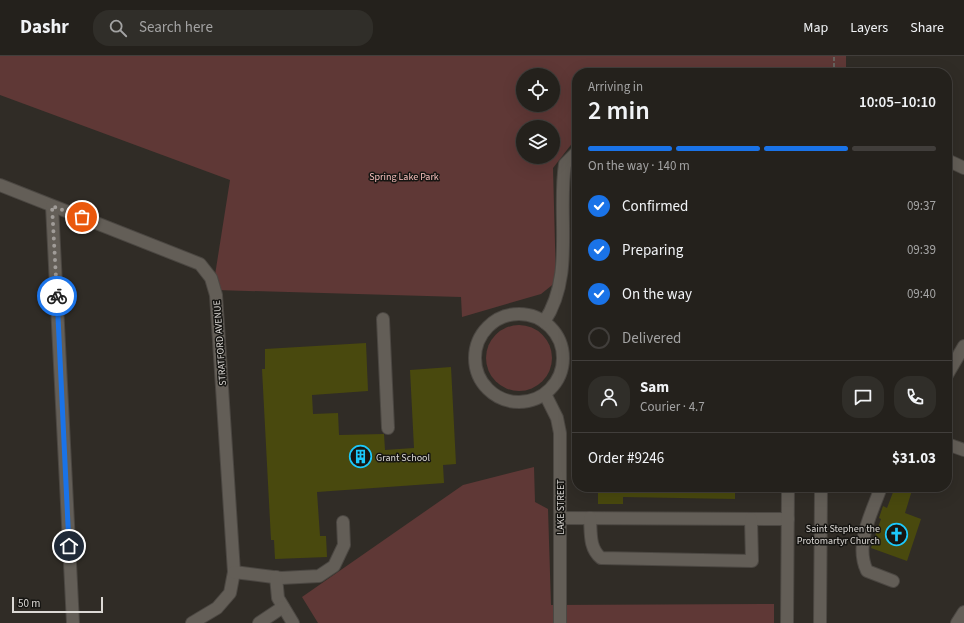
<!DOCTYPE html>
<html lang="en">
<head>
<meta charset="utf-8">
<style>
  :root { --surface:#24211c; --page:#302e29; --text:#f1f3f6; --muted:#a3a3a3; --line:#413e3b; --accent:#1a73e8 }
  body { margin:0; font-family:"Source Sans 3",sans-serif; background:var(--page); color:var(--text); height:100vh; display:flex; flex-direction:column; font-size:15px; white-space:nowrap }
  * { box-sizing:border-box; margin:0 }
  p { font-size:13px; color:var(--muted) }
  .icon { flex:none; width:22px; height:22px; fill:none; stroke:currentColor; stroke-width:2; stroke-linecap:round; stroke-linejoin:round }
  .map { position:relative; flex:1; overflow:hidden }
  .sheet { position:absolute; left:572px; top:12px; width:380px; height:424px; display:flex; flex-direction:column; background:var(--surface); border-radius:16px; box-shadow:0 4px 16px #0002,0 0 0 1px var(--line) }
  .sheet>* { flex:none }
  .tools { position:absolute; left:516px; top:12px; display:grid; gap:8px }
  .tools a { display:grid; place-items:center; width:44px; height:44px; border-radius:50%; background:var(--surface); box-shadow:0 4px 16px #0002,0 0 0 1px var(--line); font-size:20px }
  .scale { position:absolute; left:12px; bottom:10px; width:91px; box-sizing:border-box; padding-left:4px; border:2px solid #dcd9d5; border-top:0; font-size:11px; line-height:14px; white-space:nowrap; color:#dcd9d5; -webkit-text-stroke:3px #161512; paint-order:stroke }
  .pin { position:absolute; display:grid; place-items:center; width:34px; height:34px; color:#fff; margin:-17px; border:2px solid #fff; border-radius:50%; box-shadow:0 1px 4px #0007 }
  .courier { position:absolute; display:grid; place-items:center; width:40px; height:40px; margin:-20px; border:3px solid #1a73e8; border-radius:50%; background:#fff; color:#222; box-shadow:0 1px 5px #0007 }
  .headline em { font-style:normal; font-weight:600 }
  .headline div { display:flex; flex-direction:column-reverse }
  .headline { display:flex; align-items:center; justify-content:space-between; height:68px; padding:0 16px }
  h1 { font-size:26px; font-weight:600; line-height:30px }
  .bar { display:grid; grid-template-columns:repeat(4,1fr); gap:6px 4px; align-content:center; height:48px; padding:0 16px }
  .bar i { height:5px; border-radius:3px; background:var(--line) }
  .bar .selected { background:var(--accent) }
  .bar p { grid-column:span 4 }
  .line { display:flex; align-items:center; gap:10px; padding:0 16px; border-top:1px solid var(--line) }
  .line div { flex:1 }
  .round { display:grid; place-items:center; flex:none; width:42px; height:42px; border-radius:16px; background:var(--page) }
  ol { padding:0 16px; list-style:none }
  li { display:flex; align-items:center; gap:12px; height:44px }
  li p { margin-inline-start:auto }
  li .icon { padding:4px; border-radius:50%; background:var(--accent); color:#fff; stroke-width:4 }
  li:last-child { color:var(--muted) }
  li i { width:22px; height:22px; border:2px solid var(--line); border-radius:50% }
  header { display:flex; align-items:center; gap:24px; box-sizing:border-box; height:56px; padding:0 20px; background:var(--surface); border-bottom:1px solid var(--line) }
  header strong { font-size:19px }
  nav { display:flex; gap:22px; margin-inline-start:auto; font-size:14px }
  .search { width:280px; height:36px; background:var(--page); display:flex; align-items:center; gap:10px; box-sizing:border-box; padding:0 14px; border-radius:16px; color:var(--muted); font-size:15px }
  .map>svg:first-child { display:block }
  .green { fill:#5f3836; fill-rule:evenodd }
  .building { fill:#49490e }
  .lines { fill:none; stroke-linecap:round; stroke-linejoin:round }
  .minor-casing { stroke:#4b4742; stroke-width:14 }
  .path { stroke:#67635e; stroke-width:2; stroke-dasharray:4 2; stroke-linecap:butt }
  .minor { stroke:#635e57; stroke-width:12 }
  .done { stroke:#a09c98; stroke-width:4; stroke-dasharray:0 7.2 }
  .route { stroke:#1a73e8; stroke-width:5 }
  .labels { text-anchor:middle; stroke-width:3; stroke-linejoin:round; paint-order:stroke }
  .park-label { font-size:10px; fill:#fac2bf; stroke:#161512 }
  .street-label { font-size:10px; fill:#dcd9d5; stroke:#161512 }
  .poi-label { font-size:10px; fill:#dcd9d5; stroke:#161512; text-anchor:start }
</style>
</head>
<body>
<header>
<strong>Dashr</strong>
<div class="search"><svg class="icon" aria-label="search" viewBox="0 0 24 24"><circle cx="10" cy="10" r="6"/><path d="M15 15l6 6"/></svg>Search here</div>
<nav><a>Map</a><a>Layers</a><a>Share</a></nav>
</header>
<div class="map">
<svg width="964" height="567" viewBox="0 0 964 567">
  <rect width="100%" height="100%" fill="#302c26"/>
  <g class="green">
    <path d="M 0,0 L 846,0 L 846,17 L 577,17 L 577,81 L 553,112 L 556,226 L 541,238 L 462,261 L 461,241 L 216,234 L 215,219 L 230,124 L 0,39 ZM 523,19 L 553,19 L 553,49 L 523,49 ZM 523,71 L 553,71 L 553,101 L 523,101 Z"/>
    <circle cx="519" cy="302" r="33"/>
    <polygon points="534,411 535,446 548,453 551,549 774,548 774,567 318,567 302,541 463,429"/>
  </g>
  <g class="building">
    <polygon points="366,287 368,335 312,339 313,358 338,357 339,379 384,378 385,394 414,392 410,314 451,311 456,408 443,409 444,427 317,436 320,480 326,480 327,501 275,503 274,484 271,484 262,313 265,313 265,293"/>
    <polygon points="598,431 735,431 735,443 623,441 623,448 598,448"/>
    <polygon points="895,431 913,431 905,457 921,463 907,505 871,492 881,463 879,462 883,450 887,452"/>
  </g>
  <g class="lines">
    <defs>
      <g id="minor">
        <polyline points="947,104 964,112"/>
        <polyline points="0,129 200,208 211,222 216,239 234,516 230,537 217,552 192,567"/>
        <polyline points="52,150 73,567"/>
        <circle cx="519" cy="302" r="44"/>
        <polyline points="383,263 388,372"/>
        <path d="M 544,266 C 575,220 557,160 565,108 L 577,96"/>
        <polyline points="947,319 964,290"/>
        <polyline points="545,338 557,362 560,377 560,567"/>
        <polyline points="947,388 964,394"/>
        <path d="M 881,431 C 872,457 854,488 867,515 L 893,525"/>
        <polyline points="560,462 788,463"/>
        <path d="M 590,462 C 591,477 589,492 601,502 L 752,505 L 751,463"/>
        <polyline points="234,516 281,522 319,520 334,510 344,489 343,466"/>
        <polyline points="276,521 278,542 293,567"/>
        <polyline points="259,567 283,551"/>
        <polyline points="787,567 788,431"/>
        <polyline points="820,567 821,431"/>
        <polyline points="957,567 964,556"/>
      </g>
    </defs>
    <use href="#minor" class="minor-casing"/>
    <polyline class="path" points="834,17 834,0"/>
    <use href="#minor" class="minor"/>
  </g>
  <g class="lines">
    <polyline class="done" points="57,240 52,150 82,161"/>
    <polyline class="route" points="57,240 69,490"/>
  </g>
  <defs>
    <symbol id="building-ring" viewBox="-11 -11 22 22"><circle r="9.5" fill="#161512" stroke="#1cc9fc" stroke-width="1.5"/><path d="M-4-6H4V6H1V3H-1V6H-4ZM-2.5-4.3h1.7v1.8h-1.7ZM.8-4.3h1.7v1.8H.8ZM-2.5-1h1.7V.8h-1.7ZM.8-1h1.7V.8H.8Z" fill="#1cc9fc"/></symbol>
    <symbol id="church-ring" viewBox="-11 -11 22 22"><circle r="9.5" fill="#161512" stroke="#1cc9fc" stroke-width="1.5"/><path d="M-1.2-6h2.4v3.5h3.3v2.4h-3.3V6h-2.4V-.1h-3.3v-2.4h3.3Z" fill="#1cc9fc"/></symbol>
  </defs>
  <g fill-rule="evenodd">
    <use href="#building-ring" x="348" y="388" width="25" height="25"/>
    <use href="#church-ring" x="884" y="466" width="25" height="25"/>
  </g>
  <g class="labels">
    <g class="park-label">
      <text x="404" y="124">Spring Lake Park</text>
    </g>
    <g class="street-label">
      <text transform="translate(219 287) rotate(-94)" y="4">STRATFORD AVENUE</text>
      <text transform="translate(560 451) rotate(-90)" y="4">LAKE STREET</text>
    </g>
    <g class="poi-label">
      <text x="376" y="405">Grant School</text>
      <text x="880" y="476" text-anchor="end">Saint Stephen the<tspan x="880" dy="12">Protomartyr Church</tspan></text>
    </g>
  </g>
</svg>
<div class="tools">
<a><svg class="icon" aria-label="locate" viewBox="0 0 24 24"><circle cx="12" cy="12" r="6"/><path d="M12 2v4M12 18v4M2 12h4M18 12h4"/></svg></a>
<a><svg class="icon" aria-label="layers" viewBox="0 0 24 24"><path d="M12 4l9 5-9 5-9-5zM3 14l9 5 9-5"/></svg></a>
</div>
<div class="scale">50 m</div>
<div class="pin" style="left:82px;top:161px;background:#ea580c"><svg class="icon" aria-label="bag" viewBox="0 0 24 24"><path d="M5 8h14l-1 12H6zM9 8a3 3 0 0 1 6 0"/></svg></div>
<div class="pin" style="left:69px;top:490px;background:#1f2937"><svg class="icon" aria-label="home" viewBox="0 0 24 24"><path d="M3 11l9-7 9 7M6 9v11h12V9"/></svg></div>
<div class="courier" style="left:57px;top:240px"><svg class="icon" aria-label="bike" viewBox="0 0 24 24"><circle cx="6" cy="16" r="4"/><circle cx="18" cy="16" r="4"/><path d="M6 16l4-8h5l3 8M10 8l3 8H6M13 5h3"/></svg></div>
<section class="sheet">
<div class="headline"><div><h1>2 min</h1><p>Arriving in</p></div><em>10:05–10:10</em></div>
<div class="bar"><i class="selected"></i><i class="selected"></i><i class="selected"></i><i></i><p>On the way · 140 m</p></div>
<ol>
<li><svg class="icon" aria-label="check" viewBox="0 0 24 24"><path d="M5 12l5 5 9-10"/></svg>Confirmed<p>09:37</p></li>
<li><svg class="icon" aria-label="check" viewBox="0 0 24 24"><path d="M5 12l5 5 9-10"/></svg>Preparing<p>09:39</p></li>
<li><svg class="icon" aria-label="check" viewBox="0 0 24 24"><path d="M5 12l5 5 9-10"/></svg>On the way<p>09:40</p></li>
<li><i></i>Delivered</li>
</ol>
<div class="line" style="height:72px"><a class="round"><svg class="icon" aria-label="person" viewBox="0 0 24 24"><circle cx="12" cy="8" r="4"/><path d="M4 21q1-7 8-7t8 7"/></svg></a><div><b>Sam</b><p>Courier · 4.7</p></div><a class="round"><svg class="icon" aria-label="chat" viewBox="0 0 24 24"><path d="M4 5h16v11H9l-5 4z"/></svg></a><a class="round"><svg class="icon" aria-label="phone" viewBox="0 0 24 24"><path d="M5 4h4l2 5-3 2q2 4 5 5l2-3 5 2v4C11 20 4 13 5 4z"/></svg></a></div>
<div class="line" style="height:52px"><div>Order #9246</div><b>$31.03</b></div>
</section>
</div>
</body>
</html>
